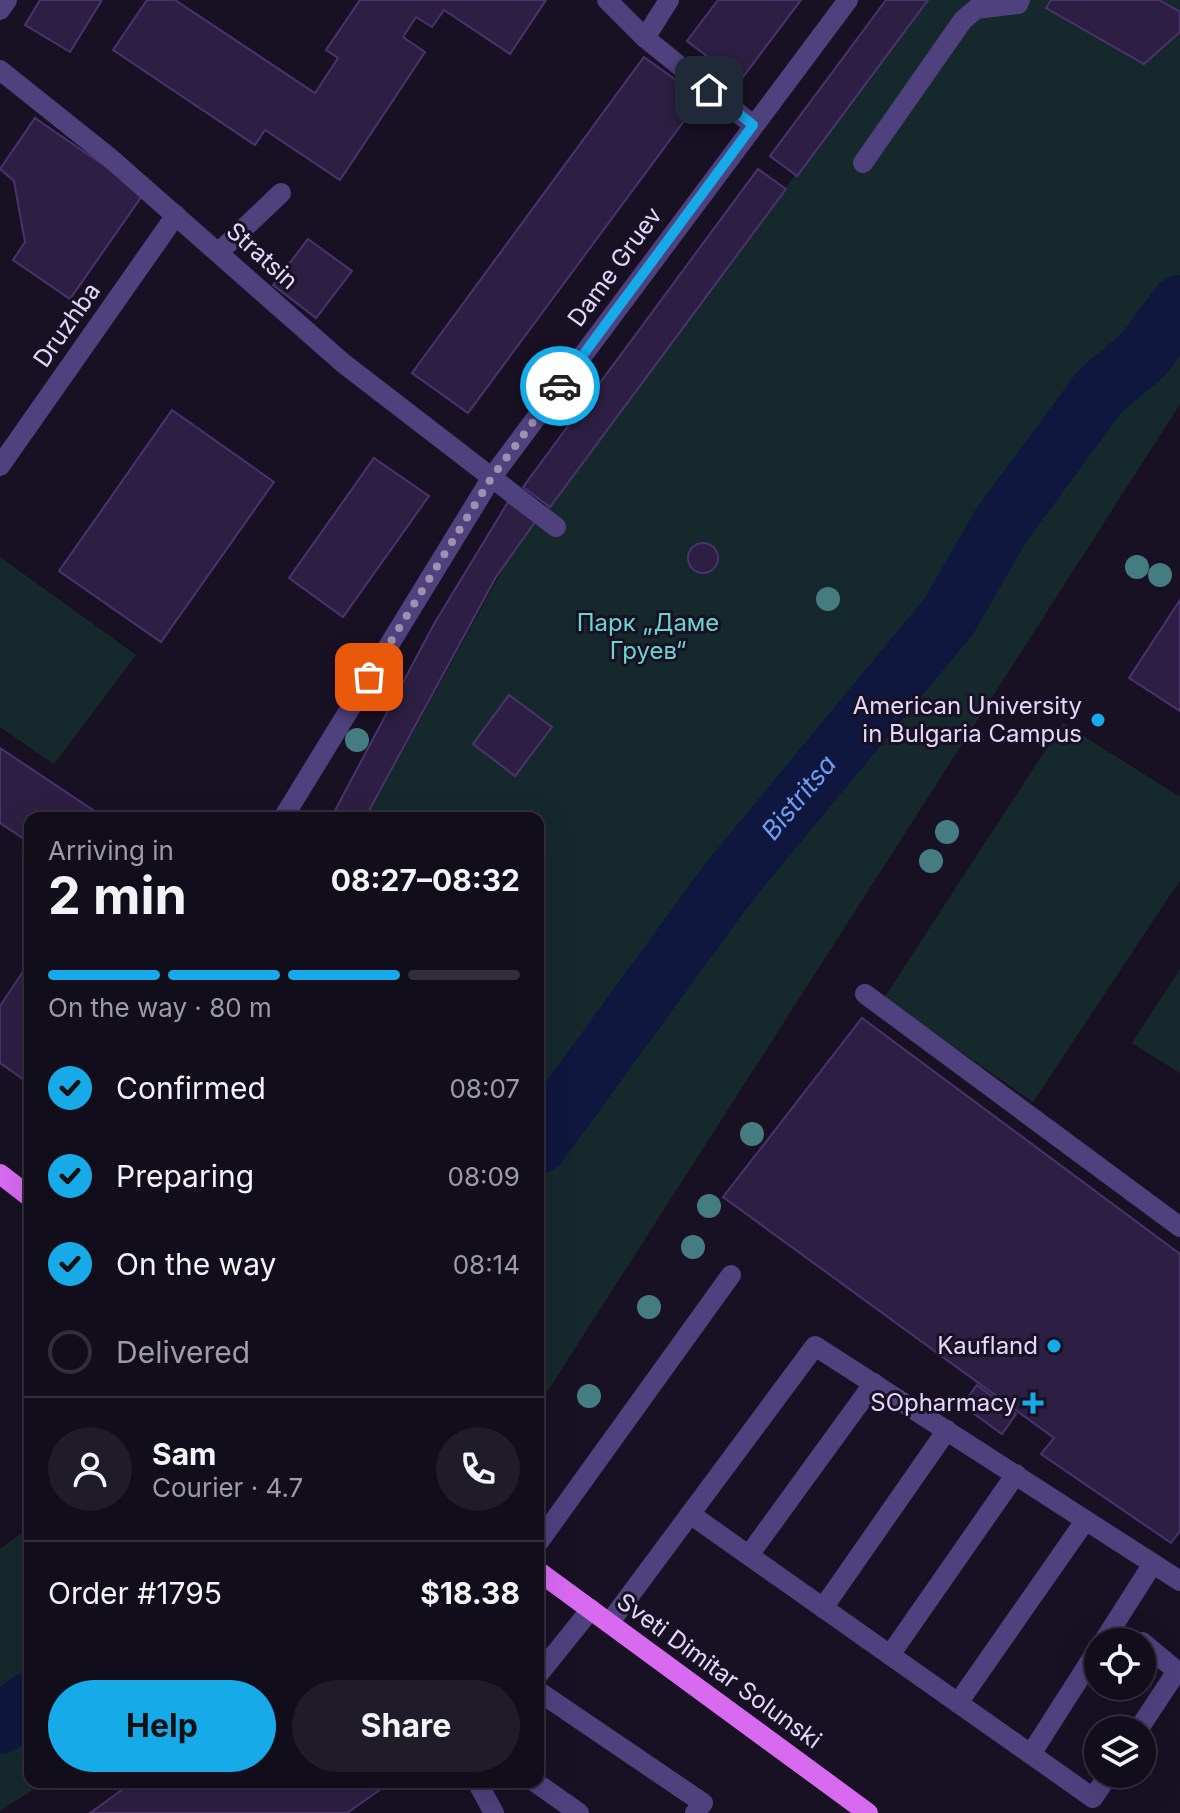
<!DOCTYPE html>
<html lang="en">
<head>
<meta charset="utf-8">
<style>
  :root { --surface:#120d1b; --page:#1f1b28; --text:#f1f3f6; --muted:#9c9ca3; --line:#312d3a; --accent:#17aae8 }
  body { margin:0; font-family:Inter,sans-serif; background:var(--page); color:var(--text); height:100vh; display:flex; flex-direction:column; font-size:30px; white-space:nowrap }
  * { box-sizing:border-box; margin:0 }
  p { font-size:26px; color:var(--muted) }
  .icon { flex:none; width:44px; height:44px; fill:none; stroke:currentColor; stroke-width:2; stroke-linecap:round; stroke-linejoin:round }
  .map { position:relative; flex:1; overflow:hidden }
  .panel { position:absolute; left:24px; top:812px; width:520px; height:976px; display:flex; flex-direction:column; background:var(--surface); border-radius:16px; box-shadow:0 8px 32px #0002,0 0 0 2px var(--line) }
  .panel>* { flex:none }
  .fabs { position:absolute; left:1084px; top:1628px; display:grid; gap:16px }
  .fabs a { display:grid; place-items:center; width:72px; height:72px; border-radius:50%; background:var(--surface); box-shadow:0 8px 32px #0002,0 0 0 2px var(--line); font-size:40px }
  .pin { position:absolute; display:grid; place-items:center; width:68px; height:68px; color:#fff; margin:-34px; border-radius:16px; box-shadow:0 4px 12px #0006 }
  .courier { position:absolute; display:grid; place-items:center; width:80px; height:80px; margin:-40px; border:6px solid #17aae8; border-radius:50%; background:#fff; color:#222; box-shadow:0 2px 10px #0007 }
  .summary em { font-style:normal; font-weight:700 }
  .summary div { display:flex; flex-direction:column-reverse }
  .summary { display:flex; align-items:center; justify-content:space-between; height:136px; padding:0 24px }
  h1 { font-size:52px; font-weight:700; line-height:60px }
  .bar { display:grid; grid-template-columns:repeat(4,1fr); gap:12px 8px; align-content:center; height:96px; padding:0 24px }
  .bar i { height:10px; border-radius:6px; background:var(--line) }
  .bar .on { background:var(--accent) }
  .bar p { grid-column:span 4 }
  .line { display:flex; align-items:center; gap:20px; padding:0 24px; border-top:2px solid var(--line) }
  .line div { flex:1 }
  .round { display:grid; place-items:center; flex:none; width:84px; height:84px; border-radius:42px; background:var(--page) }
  ol { padding:0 24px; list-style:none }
  li { display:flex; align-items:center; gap:24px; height:88px }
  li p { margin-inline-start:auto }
  li .icon { padding:8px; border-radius:50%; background:var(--accent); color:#111; stroke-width:4 }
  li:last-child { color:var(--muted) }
  li i { width:44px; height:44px; border:4px solid var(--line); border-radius:50% }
  .button { display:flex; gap:16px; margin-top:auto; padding:16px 24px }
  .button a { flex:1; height:92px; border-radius:48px; background:var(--accent); color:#111; font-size:32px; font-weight:700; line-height:92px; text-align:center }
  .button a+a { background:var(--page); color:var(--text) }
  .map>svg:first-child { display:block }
  .green { fill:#15292d }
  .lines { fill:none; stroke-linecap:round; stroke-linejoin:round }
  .river { stroke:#0f173f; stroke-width:60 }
  .building { fill:#2d1f43; stroke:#4a336d; stroke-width:2 }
  .minor { stroke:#4f417e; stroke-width:20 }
  .major { stroke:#d86af0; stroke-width:20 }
  .tree { fill:#457c82 }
  .done { stroke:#9c92b0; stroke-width:8; stroke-dasharray:0 14.4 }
  .route { stroke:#17aae8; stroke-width:10 }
  .poi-dot { fill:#17aae8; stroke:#181124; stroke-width:3 }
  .labels { text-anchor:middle; stroke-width:6; stroke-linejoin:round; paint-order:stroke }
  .street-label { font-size:24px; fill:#e3d8fb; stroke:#181124 }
  .park-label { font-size:24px; fill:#6ad4cf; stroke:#181124 }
  .poi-label { font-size:24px; fill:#e3d8fb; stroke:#181124; text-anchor:end }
  .water-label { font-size:26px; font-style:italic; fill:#709cf1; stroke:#181124 }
</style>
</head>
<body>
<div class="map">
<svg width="1180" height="1813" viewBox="0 0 1180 1813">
  <rect width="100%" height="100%" fill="#181124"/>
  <g class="green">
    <polygon points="927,0 1180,0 1180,404 538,1406 538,818 366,818 514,549"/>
    <polygon points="0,557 136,655 54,764 0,727"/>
    <polygon points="1063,723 1180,797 1180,880 1033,1102 884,998"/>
    <polygon points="1180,969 1180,1073 1132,1043"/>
    <polygon points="30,1527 30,1782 45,1782 0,1811 0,1549"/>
  </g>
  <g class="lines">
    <g class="river">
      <path id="s1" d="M 538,1144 L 728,883 L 949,616 L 1002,524 L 1101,390 L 1143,355 L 1180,305"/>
      <polyline points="0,1724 30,1702"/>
    </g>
  </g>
  <g class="building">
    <polygon points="40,0 102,0 70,52 25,25"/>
    <polygon points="147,0 175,0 315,93 338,58 326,50 360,0 546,0 510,54 444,10 432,27 416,17 403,37 425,52 340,180 265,130 255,145 113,50"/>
    <polygon points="718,0 801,0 740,81 687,41"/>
    <polygon points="886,0 928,0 797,176 770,156"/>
    <polygon points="1051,0 1159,0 1180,12 1180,32 1144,64 1046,8"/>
    <polygon points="644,57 701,98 468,413 412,373"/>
    <polygon points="35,118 144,193 70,299 13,260 25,242 14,181 0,169"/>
    <polygon points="758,169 786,189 550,507 523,487"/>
    <polygon points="308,239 352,271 316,318 273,285"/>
    <polygon points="172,410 274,482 161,642 59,571"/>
    <polygon points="374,458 429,496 343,617 289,578"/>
    <polygon points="508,502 535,522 496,577 365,818 331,818 434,624"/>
    <circle cx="703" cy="558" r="15"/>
    <polygon points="1180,600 1180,711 1129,678"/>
    <polygon points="509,695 552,727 515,776 473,744"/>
    <polygon points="0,748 105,818 30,818 30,843 0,823"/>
    <polygon points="30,961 30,1084 0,1063 0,1006"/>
    <polygon points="862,1018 1180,1254 1180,1531 1171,1543 1041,1454 1054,1438 723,1197"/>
    <polygon points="977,1385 1016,1414 1002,1434 962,1405"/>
    <polygon points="133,1782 391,1782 347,1813 90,1813"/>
  </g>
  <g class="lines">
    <g class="minor">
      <polyline points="607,0 645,38 753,125"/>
      <polyline points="0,10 7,0"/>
      <polyline points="645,38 669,0"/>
      <polyline points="0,70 109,157 343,363 556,527"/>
      <polyline points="863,163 963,20 976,9 1018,4 1020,0"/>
      <polyline points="219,252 281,193"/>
      <polyline points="0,466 176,215"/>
      <polyline points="283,818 492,477 848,0"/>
      <polyline points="865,994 1180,1227"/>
      <polyline points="690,1514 1093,1798 1109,1774"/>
      <polyline points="538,1543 731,1275"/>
      <polyline points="749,1555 874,1383"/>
      <polyline points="823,1608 947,1430"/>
      <polyline points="610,1622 815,1346 1180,1581"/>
      <polyline points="1103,1642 1152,1565"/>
      <polyline points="890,1655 1016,1474"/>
      <polyline points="538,1675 591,1609"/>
      <polyline points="538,1691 703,1803 695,1813"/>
      <polyline points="958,1703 1085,1521"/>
      <polyline points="1138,1730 1177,1671 1142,1642"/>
      <polyline points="1031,1754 1098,1649"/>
      <polyline points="477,1782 494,1813"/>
      <polyline points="535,1782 579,1813"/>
    </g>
    <g class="major">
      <polyline points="0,1174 30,1197"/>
      <polyline points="538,1571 868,1813"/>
    </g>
  </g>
  <g class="tree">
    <circle cx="1137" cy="567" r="12"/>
    <circle cx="1160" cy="575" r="12"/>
    <circle cx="828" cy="599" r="12"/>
    <circle cx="357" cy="740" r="12"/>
    <circle cx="947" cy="832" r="12"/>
    <circle cx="931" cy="861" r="12"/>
    <circle cx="752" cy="1134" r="12"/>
    <circle cx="709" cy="1206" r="12"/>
    <circle cx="693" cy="1247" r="12"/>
    <circle cx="649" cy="1307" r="12"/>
    <circle cx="589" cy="1396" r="12"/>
  </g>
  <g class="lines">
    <polyline class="done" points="369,677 492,477 560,386"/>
    <polyline class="route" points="560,386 753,125 709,90"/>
  </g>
  <g class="poi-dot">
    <circle cx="1098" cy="720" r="8"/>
    <circle cx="1054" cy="1346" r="8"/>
    <path d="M1029 1391h8v8h8v8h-8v8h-8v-8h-8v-8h8z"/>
  </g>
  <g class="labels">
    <g class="street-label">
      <text transform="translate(262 256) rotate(42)" y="8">Stratsin</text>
      <text transform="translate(615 267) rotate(-54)" y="8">Dame Gruev</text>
      <text transform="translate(67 325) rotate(-55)" y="8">Druzhba</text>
      <text transform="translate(719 1671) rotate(36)" y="8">Sveti Dimitar Solunski</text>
    </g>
    <g class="park-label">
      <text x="648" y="631">Парк „Даме<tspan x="648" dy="28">Груев“</tspan></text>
    </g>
    <g class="poi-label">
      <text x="1082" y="714">American University<tspan x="1082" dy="28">in Bulgaria Campus</tspan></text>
      <text x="1038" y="1354">Kaufland</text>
      <text x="1017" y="1411">SOpharmacy</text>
    </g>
    <g class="water-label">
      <text dy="9" stroke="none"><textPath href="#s1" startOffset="434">Bistritsa</textPath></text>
    </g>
  </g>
</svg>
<div class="fabs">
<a><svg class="icon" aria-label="locate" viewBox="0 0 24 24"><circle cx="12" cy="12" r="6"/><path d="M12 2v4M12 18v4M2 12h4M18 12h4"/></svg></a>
<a><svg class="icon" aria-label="layers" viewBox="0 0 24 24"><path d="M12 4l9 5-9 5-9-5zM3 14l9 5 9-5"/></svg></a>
</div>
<div class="pin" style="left:369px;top:677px;background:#ea580c"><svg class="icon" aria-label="bag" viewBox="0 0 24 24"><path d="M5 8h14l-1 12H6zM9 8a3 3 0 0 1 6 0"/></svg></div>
<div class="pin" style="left:709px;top:90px;background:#1f2937"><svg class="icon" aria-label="home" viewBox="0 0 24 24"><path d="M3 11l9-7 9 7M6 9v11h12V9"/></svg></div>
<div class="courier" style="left:560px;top:386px"><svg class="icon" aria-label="car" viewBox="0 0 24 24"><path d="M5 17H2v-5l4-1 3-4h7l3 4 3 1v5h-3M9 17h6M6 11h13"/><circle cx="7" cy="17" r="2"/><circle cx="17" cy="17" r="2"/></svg></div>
<section class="panel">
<div class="summary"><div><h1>2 min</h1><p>Arriving in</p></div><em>08:27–08:32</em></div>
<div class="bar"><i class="on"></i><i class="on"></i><i class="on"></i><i></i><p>On the way · 80 m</p></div>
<ol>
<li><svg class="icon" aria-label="check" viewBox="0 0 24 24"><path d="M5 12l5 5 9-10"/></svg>Confirmed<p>08:07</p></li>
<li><svg class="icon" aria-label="check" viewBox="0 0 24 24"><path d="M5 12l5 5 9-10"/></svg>Preparing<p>08:09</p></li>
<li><svg class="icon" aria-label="check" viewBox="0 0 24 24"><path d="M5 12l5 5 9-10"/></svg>On the way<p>08:14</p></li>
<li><i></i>Delivered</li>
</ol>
<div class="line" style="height:144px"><a class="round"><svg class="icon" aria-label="person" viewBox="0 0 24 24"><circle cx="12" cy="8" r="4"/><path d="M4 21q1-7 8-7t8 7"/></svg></a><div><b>Sam</b><p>Courier · 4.7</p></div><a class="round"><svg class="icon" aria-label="phone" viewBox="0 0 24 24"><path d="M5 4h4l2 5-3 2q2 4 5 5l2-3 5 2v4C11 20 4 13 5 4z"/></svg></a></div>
<div class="line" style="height:104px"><div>Order #1795</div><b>$18.38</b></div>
<div class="button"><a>Help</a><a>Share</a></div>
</section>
</div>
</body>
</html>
